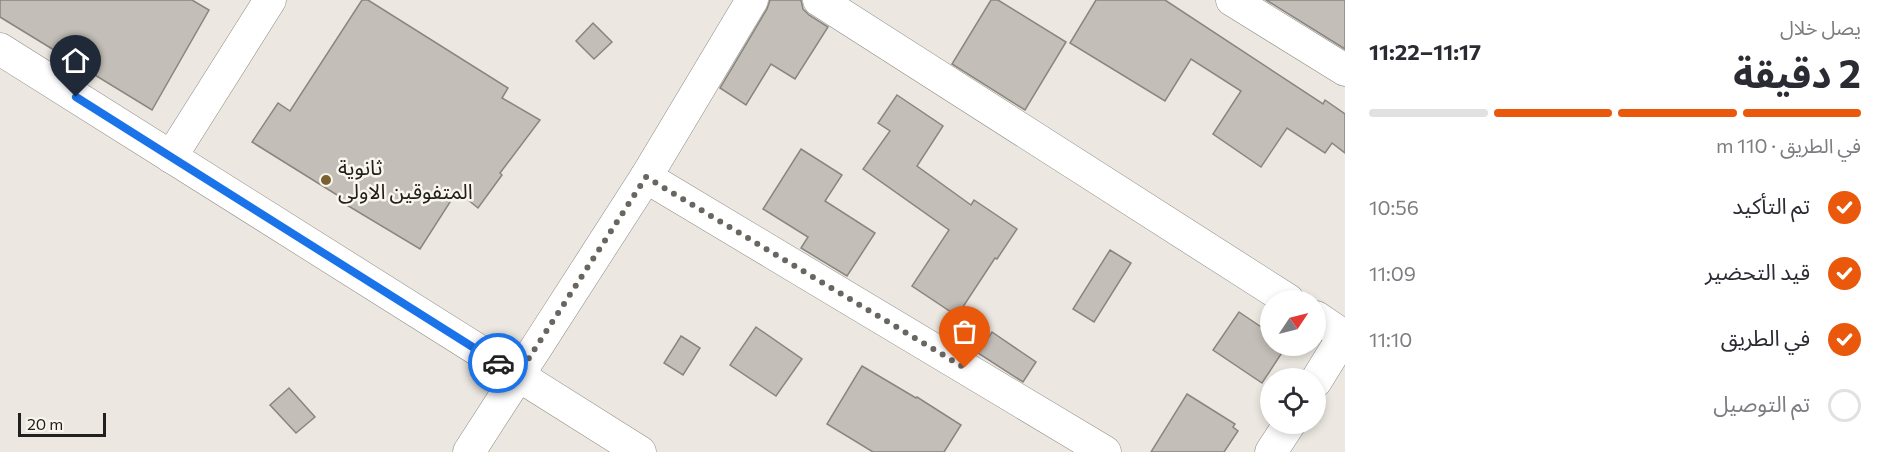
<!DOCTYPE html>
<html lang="ar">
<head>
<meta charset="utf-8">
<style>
  :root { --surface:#fff; --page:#f7f7f7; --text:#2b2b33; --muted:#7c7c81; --line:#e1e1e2; --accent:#ea580c }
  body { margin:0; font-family:Commissioner,"Noto Sans Arabic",sans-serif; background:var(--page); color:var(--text); direction:rtl; height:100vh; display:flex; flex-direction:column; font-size:22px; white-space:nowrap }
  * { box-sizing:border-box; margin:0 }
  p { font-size:20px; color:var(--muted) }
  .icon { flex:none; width:33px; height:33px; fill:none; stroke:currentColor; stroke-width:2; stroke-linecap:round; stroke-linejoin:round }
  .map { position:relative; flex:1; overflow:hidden; direction:ltr }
  .details { display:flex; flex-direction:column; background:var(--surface); width:540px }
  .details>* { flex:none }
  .needle { width:39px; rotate:55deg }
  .tools { position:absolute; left:1260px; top:290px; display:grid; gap:12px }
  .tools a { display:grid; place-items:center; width:66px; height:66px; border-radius:50%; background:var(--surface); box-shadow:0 3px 9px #0003; font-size:30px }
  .scale { position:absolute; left:18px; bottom:15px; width:88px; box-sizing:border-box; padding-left:6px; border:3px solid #22201e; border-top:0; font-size:16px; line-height:21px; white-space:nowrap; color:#22201e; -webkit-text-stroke:4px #faf6ee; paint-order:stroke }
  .pin { position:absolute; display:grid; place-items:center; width:51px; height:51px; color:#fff; margin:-62px -26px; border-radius:50% 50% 50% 0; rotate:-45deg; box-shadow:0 0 6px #0007 }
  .pin .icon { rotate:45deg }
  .courier { position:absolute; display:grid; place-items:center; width:60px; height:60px; margin:-30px; border:4px solid #1a73e8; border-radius:50%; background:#fff; color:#222; box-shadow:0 2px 8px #0007 }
  .summary em { font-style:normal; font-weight:700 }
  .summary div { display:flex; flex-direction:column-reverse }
  .summary { display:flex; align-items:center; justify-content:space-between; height:102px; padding:0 24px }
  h1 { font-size:39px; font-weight:700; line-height:45px }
  .bar { display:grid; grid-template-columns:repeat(4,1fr); gap:9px 6px; align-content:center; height:72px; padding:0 24px }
  .bar i { height:8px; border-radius:4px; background:var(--line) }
  .bar .on { background:var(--accent) }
  .bar p { grid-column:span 4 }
  ol { padding:0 24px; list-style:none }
  li { display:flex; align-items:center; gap:18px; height:66px }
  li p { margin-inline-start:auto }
  li .icon { padding:6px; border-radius:50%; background:var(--accent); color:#fff; stroke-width:4 }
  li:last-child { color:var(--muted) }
  li i { width:33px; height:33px; border:3px solid var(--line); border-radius:50% }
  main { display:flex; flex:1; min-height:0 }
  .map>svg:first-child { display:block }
  .building { fill:#c3bfb8; stroke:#89857f; stroke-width:1.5 }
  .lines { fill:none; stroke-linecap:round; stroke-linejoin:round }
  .street-casing { stroke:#8f8b85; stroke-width:33 }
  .street { stroke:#fff; stroke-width:32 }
  .done { stroke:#696662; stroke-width:6; stroke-dasharray:0 10.8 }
  .route { stroke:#1a73e8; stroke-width:8 }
  .poi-dot { fill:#7a6132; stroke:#faf6ee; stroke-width:2 }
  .labels { text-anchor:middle; stroke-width:5; stroke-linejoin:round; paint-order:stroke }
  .poi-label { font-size:21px; fill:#22201e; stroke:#faf6ee; text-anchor:start }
</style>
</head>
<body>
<main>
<section class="details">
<div class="summary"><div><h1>2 دقيقة</h1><p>يصل خلال</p></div><em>11:17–11:22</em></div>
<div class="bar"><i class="on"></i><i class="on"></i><i class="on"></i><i></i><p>في الطريق · 110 m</p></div>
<ol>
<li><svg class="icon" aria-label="check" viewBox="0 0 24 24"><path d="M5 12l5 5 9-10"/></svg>تم التأكيد<p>10:56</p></li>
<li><svg class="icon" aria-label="check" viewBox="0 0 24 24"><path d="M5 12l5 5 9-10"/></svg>قيد التحضير<p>11:09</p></li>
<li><svg class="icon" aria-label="check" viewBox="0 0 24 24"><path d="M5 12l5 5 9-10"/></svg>في الطريق<p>11:10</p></li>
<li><i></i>تم التوصيل</li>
</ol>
</section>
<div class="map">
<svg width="1345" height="452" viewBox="0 0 1345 452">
  <rect width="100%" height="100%" fill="#ece8e1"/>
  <g class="building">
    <polygon points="0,0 192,0 209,10 152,110 0,17"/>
    <polygon points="362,0 368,0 508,88 502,98 540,120 500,173 502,175 478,208 457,191 420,249 340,201 342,198 252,142 278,103 290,111"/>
    <polygon points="770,0 801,0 803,9 809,15 828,27 795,79 771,64 746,105 720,88 767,9"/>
    <polygon points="991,0 998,0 1066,42 1025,110 952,64"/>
    <polygon points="1096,0 1165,0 1323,104 1325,100 1345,114 1345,153 1332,143 1325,153 1287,128 1261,167 1213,134 1241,91 1191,59 1165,101 1070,43"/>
    <polygon points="1266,0 1345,0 1345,49"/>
    <polygon points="593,23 612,42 594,59 576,41"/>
    <polygon points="897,95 943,126 917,166 971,205 974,200 1017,229 997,259 995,258 957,316 912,286 949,230 863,169 890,131 878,123"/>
    <polygon points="801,149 842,175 825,201 875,233 847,276 801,248 808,237 763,209"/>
    <polygon points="1110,250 1131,263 1094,322 1073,309"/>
    <polygon points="1239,312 1270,333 1270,345 1287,345 1262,383 1213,350"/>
    <polygon points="756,327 802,359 776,396 730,365"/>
    <polygon points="992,332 1036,362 1023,382 978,353"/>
    <polygon points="681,336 700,348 683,375 664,363"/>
    <polygon points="862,366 916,398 917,397 961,425 944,452 873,452 827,424"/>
    <polygon points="289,388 315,417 296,433 270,405"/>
    <polygon points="1187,394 1235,424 1233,427 1238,431 1224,452 1151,452"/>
  </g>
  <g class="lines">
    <defs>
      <g id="street">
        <polyline points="819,0 1288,300"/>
        <polyline points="1232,0 1345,70"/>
        <polyline points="0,49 640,452"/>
        <polyline points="171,157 270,0"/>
        <polyline points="646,177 1105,452"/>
        <polyline points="1316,317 1344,336"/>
        <polyline points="1316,381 1345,334"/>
        <polyline points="469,452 646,177 752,0"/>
        <polyline points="1271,452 1290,423"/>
      </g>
    </defs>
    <use href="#street" class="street-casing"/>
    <use href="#street" class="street"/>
  </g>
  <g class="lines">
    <polyline class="done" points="498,363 518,375 646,177 965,368"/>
    <polyline class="route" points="76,97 498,363"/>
  </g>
  <circle class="poi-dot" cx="326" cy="180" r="6"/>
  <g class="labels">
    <g class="poi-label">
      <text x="338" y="175">ثانوية<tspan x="338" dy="24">المتفوقين الاولى</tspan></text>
    </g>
  </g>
</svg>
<div class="tools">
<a><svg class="needle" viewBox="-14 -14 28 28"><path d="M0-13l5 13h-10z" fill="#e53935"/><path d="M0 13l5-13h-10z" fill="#7c7c81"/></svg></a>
<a><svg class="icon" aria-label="locate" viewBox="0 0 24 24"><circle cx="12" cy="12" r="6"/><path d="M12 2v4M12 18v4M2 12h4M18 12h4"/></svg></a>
</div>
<div class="scale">20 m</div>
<div class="pin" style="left:965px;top:368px;background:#ea580c"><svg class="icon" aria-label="bag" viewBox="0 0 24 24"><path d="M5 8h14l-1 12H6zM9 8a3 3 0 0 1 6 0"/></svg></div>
<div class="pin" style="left:76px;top:97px;background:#1f2937"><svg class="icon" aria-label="home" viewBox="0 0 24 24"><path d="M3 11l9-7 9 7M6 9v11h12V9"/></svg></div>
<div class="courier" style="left:498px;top:363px"><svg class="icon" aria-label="car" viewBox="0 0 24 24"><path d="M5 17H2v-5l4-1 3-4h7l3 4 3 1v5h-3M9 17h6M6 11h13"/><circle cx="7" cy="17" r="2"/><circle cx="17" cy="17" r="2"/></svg></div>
</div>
</main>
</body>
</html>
